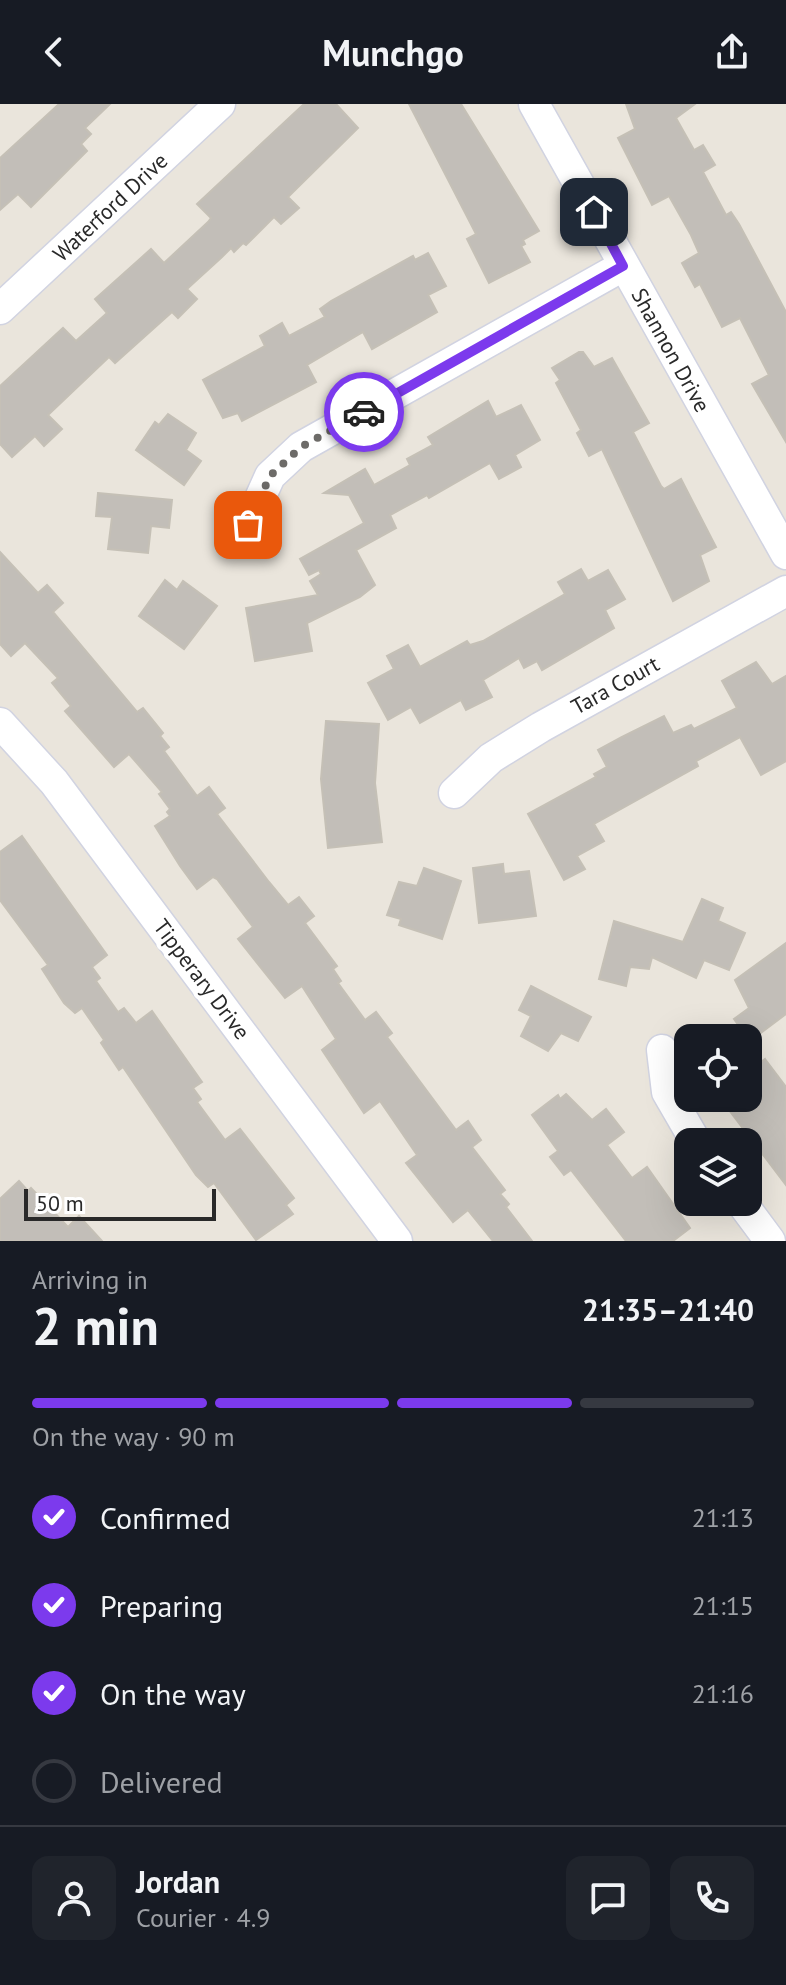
<!DOCTYPE html>
<html lang="en">
<head>
<meta charset="utf-8">
<style>
  :root { --surface:#171b24; --page:#20242c; --text:#f1f3f6; --muted:#9ea1a6; --line:#363941; --accent:#7c3aed }
  body { margin:0; font-family:"PT Sans",sans-serif; background:var(--page); color:var(--text); height:100vh; display:flex; flex-direction:column; font-size:30px; white-space:nowrap }
  * { box-sizing:border-box; margin:0 }
  p { font-size:26px; color:var(--muted) }
  .icon { flex:none; width:44px; height:44px; fill:none; stroke:currentColor; stroke-width:2; stroke-linecap:round; stroke-linejoin:round }
  .map { position:relative; height:1137px; overflow:hidden }
  .drawer { display:flex; flex-direction:column; background:var(--surface); flex:1 }
  .drawer>* { flex:none }
  .controls { position:absolute; left:674px; top:920px; display:grid; gap:16px }
  .controls a { display:grid; place-items:center; width:88px; height:88px; border-radius:16px; background:var(--surface); box-shadow:0 8px 32px #0002; font-size:40px }
  .scale { position:absolute; left:24px; bottom:20px; width:192px; box-sizing:border-box; padding-left:8px; border:4px solid #292929; border-top:0; font-size:22px; line-height:28px; white-space:nowrap; color:#292929; -webkit-text-stroke:6px #fff; paint-order:stroke }
  .pin { position:absolute; display:grid; place-items:center; width:68px; height:68px; color:#fff; margin:-34px; border-radius:16px; box-shadow:0 4px 12px #0006 }
  .courier { position:absolute; display:grid; place-items:center; width:80px; height:80px; margin:-40px; border:6px solid #7c3aed; border-radius:50%; background:#fff; color:#222; box-shadow:0 2px 10px #0007 }
  .head em { font-style:normal; font-weight:800 }
  .head div { display:flex; flex-direction:column-reverse }
  .head { display:flex; align-items:center; justify-content:space-between; height:136px; padding:0 32px }
  h1 { font-size:52px; font-weight:800; line-height:60px }
  .bar { display:grid; grid-template-columns:repeat(4,1fr); gap:12px 8px; align-content:center; height:96px; padding:0 32px }
  .bar i { height:10px; border-radius:6px; background:var(--line) }
  .bar .on { background:var(--accent) }
  .bar p { grid-column:span 4 }
  .line { display:flex; align-items:center; gap:20px; padding:0 32px; border-top:2px solid var(--line) }
  .line div { flex:1 }
  .round { display:grid; place-items:center; flex:none; width:84px; height:84px; border-radius:16px; background:var(--page) }
  ol { padding:0 32px; list-style:none }
  li { display:flex; align-items:center; gap:24px; height:88px }
  li p { margin-inline-start:auto }
  li .icon { padding:8px; border-radius:50%; background:var(--accent); color:#fff; stroke-width:4 }
  li:last-child { color:var(--muted) }
  li i { width:44px; height:44px; border:4px solid var(--line); border-radius:50% }
  header { display:flex; justify-content:space-between; align-items:center; height:104px; padding:0 32px; background:var(--surface); font-size:36px; font-weight:800 }
  .map>svg:first-child { display:block }
  .building { fill:#c2beb8; stroke:#c5c0b6; stroke-width:2 }
  .lines { fill:none; stroke-linecap:round; stroke-linejoin:round }
  .minor-casing { stroke:#d1d3e1; stroke-width:33 }
  .minor { stroke:#fff; stroke-width:30 }
  .done { stroke:#6d6b68; stroke-width:8; stroke-dasharray:0 14.4 }
  .route { stroke:#7c3aed; stroke-width:10 }
  .labels { text-anchor:middle; stroke-width:8; stroke-linejoin:round; paint-order:stroke }
  .street-label { font-size:22px; fill:#292929; stroke:#fff }
</style>
</head>
<body>
<header><svg class="icon" aria-label="back" viewBox="0 0 24 24"><path d="M15 5l-7 7 7 7"/></svg>Munchgo<svg class="icon" aria-label="share" viewBox="0 0 24 24"><path d="M12 15V3M7 8l5-5 5 5M5 13v7h14v-7"/></svg></header>
<div class="map">
<svg width="786" height="1137" viewBox="0 0 786 1137">
  <rect width="100%" height="100%" fill="#eae5dc"/>
  <g class="building">
    <polygon points="59,0 110,0 85,24 91,30 81,40 87,47 31,103 18,90 0,106 0,54"/>
    <polygon points="304,0 336,0 358,24 288,93 299,104 281,120 274,113 246,141 243,139 234,148 231,144 222,153 187,185 197,195 178,214 172,208 115,259 109,253 48,311 62,325 44,342 35,332 12,353 0,340 0,282 63,224 76,237 107,209 95,195 151,145 164,159 208,118 211,114 197,100"/>
    <polygon points="409,0 461,0 539,127 523,136 525,140 521,142 530,158 489,179 467,135 476,130"/>
    <polygon points="626,0 695,0 676,14 694,46 703,41 715,61 703,68 726,111 731,108 739,120 786,208 786,338 752,280 769,271 740,214 722,223 700,180 695,183 682,159 699,149 691,131 669,92 652,101 618,34 635,25"/>
    <polygon points="428,149 446,182 428,191 437,208 372,245 363,228 307,261 316,278 242,317 238,309 223,314 203,276 265,242 260,232 282,219 289,232 325,213 320,205 331,197 413,152 415,156"/>
    <polygon points="579,248 583,248 594,263 612,254 649,319 633,328 661,382 664,385 681,375 716,443 700,451 709,477 673,497 602,345 589,352 577,329 581,326 556,279 560,276 552,264"/>
    <polygon points="488,297 496,313 521,301 540,336 515,351 521,363 499,375 490,359 429,394 427,391 390,411 396,424 356,446 375,481 360,493 307,519 312,547 255,557 246,504 318,491 310,477 321,470 319,466 309,471 300,455 364,419 349,391 324,389 365,365 374,381 410,361 407,355 433,341 428,333"/>
    <polygon points="168,310 196,329 186,346 201,357 184,381 136,346 155,318 159,321"/>
    <polygon points="98,389 172,396 169,424 151,422 148,449 108,445 112,413 96,412"/>
    <polygon points="0,448 38,489 47,481 63,499 53,508 137,608 143,604 163,629 160,632 169,643 164,647 197,692 209,683 225,704 217,710 269,778 288,801 299,793 314,812 305,819 337,862 333,865 341,877 338,879 365,916 376,908 392,929 387,933 456,1026 468,1017 481,1036 472,1043 505,1086 500,1090 509,1100 506,1103 532,1137 493,1137 468,1106 453,1118 406,1059 417,1051 380,997 364,1009 322,946 336,935 302,882 285,894 238,835 253,823 217,775 213,773 197,785 180,762 155,722 170,712 167,708 170,705 159,690 162,688 129,650 114,663 65,607 71,602 52,579 58,574 25,539 11,552 0,540"/>
    <polygon points="581,465 588,477 608,466 625,495 605,506 614,524 542,566 537,557 524,564 519,554 483,576 492,593 466,606 461,596 420,619 411,603 388,616 368,579 394,565 387,552 408,541 420,563 467,537 470,541 483,537 565,490 558,478"/>
    <polygon points="165,476 177,486 183,477 217,502 184,545 139,512"/>
    <polygon points="756,558 772,580 786,572 786,657 761,671 740,633 696,657 698,662 594,720 604,737 577,752 585,765 564,776 528,710 596,673 594,670 607,663 598,646 622,633 664,612 673,629 691,621 694,625 737,604 722,577"/>
    <polygon points="326,617 379,620 375,679 382,738 328,744 321,675"/>
    <polygon points="22,732 107,851 92,863 100,874 96,877 118,908 124,904 136,919 152,907 202,978 193,984 201,995 197,998 225,1036 240,1025 294,1094 286,1101 293,1110 256,1136 214,1079 208,1083 196,1071 123,963 119,966 101,939 104,936 82,904 75,909 64,899 42,865 48,861 0,796 0,748"/>
    <polygon points="503,760 504,770 529,767 536,812 479,819 473,764"/>
    <polygon points="424,764 461,777 442,835 399,821 401,815 387,811 399,778 417,782"/>
    <polygon points="702,795 723,804 718,817 745,829 729,866 704,856 696,874 652,853 649,865 630,863 626,882 599,875 614,817 683,838"/>
    <polygon points="786,839 786,910 750,937 734,915 749,904 735,876"/>
    <polygon points="531,882 591,913 578,937 561,929 548,947 521,932 531,912 519,906"/>
    <polygon points="765,955 786,983 786,1081 729,1006 748,994 748,967"/>
    <polygon points="566,990 592,1016 606,1005 624,1028 607,1041 632,1074 647,1063 690,1124 673,1137 626,1137 571,1066 564,1071 550,1053 558,1047 532,1011 558,991 560,995"/>
    <polygon points="19,1077 28,1087 31,1084 68,1123 79,1112 102,1137 0,1137 0,1095"/>
  </g>
  <g class="lines">
    <defs>
      <g id="minor">
        <polyline points="534,0 786,450"/>
        <polyline points="0,205 220,0"/>
        <polyline points="248,421 270,372 301,343 623,162"/>
        <polyline points="0,619 54,678 397,1137"/>
        <polyline points="454,689 491,654 541,623 786,487"/>
        <polyline points="662,946 667,988 696,1038"/>
        <polyline points="741,1098 770,1137"/>
      </g>
    </defs>
    <use href="#minor" class="minor-casing"/>
    <use href="#minor" class="minor"/>
  </g>
  <g class="lines">
    <polyline class="done" points="248,421 270,372 301,343 364,308"/>
    <polyline class="route" points="364,308 623,162 594,108"/>
  </g>
  <g class="labels">
    <g class="street-label">
      <text transform="translate(110 103) rotate(-43)" y="8">Waterford Drive</text>
      <text transform="translate(671 246) rotate(61)" y="8">Shannon Drive</text>
      <text transform="translate(615 581) rotate(-29)" y="8">Tara Court</text>
      <text transform="translate(202 875) rotate(53)" y="8">Tipperary Drive</text>
    </g>
  </g>
</svg>
<div class="controls">
<a><svg class="icon" aria-label="locate" viewBox="0 0 24 24"><circle cx="12" cy="12" r="6"/><path d="M12 2v4M12 18v4M2 12h4M18 12h4"/></svg></a>
<a><svg class="icon" aria-label="layers" viewBox="0 0 24 24"><path d="M12 4l9 5-9 5-9-5zM3 14l9 5 9-5"/></svg></a>
</div>
<div class="scale">50 m</div>
<div class="pin" style="left:248px;top:421px;background:#ea580c"><svg class="icon" aria-label="bag" viewBox="0 0 24 24"><path d="M5 8h14l-1 12H6zM9 8a3 3 0 0 1 6 0"/></svg></div>
<div class="pin" style="left:594px;top:108px;background:#1f2937"><svg class="icon" aria-label="home" viewBox="0 0 24 24"><path d="M3 11l9-7 9 7M6 9v11h12V9"/></svg></div>
<div class="courier" style="left:364px;top:308px"><svg class="icon" aria-label="car" viewBox="0 0 24 24"><path d="M5 17H2v-5l4-1 3-4h7l3 4 3 1v5h-3M9 17h6M6 11h13"/><circle cx="7" cy="17" r="2"/><circle cx="17" cy="17" r="2"/></svg></div>
</div>
<section class="drawer">
<div class="head"><div><h1>2 min</h1><p>Arriving in</p></div><em>21:35–21:40</em></div>
<div class="bar"><i class="on"></i><i class="on"></i><i class="on"></i><i></i><p>On the way · 90 m</p></div>
<ol>
<li><svg class="icon" aria-label="check" viewBox="0 0 24 24"><path d="M5 12l5 5 9-10"/></svg>Confirmed<p>21:13</p></li>
<li><svg class="icon" aria-label="check" viewBox="0 0 24 24"><path d="M5 12l5 5 9-10"/></svg>Preparing<p>21:15</p></li>
<li><svg class="icon" aria-label="check" viewBox="0 0 24 24"><path d="M5 12l5 5 9-10"/></svg>On the way<p>21:16</p></li>
<li><i></i>Delivered</li>
</ol>
<div class="line" style="height:144px"><a class="round"><svg class="icon" aria-label="person" viewBox="0 0 24 24"><circle cx="12" cy="8" r="4"/><path d="M4 21q1-7 8-7t8 7"/></svg></a><div><b>Jordan</b><p>Courier · 4.9</p></div><a class="round"><svg class="icon" aria-label="chat" viewBox="0 0 24 24"><path d="M4 5h16v11H9l-5 4z"/></svg></a><a class="round"><svg class="icon" aria-label="phone" viewBox="0 0 24 24"><path d="M5 4h4l2 5-3 2q2 4 5 5l2-3 5 2v4C11 20 4 13 5 4z"/></svg></a></div>
</section>
</body>
</html>
